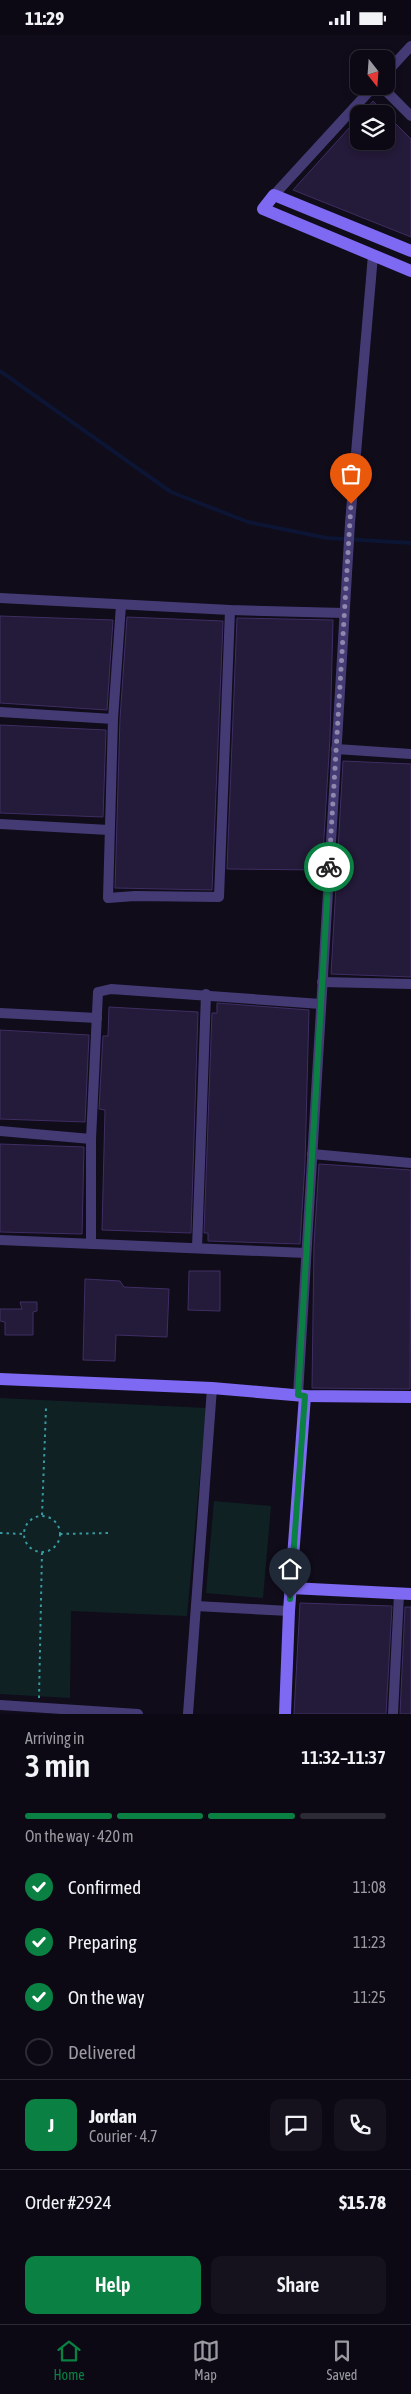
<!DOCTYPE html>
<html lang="en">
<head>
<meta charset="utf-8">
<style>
  :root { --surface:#0c0914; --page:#15121d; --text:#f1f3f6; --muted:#9a9aa0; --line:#2c2a34; --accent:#0b8043 }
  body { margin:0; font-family:"Asap Condensed",sans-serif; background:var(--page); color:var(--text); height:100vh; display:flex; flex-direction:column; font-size:19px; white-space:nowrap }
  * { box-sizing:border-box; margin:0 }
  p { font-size:16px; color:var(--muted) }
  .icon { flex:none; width:28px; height:28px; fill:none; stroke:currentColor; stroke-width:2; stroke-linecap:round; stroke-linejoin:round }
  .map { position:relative; height:1679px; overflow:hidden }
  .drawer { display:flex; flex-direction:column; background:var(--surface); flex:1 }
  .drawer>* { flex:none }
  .needle { width:32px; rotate:163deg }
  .buttons { position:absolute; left:350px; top:15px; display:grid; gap:10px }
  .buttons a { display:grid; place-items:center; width:45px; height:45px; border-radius:10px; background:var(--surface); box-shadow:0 2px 8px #0003,0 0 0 1px var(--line); font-size:25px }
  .pin { position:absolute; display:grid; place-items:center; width:42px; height:42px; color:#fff; margin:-51px -21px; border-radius:50% 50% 50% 0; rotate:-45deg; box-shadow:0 0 5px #0007 }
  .pin .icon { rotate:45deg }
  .courier { position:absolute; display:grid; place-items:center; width:50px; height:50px; margin:-25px; border:4px solid #0b8043; border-radius:50%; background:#fff; color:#222; box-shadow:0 1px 6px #0007 }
  .head em { font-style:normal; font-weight:600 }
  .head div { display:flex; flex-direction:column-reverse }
  .head { display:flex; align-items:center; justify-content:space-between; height:85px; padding:0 25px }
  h1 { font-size:32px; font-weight:600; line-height:38px }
  .bar { display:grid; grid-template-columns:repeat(4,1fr); gap:8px 5px; align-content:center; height:60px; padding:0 25px }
  .bar i { height:6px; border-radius:4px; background:var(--line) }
  .bar .active { background:var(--accent) }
  .bar p { grid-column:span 4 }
  .line { display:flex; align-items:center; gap:12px; padding:0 25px; border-top:1px solid var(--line) }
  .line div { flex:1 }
  .round { display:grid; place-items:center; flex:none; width:52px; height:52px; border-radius:10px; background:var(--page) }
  ol { padding:0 25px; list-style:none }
  li { display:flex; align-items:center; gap:15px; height:55px }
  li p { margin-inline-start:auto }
  li .icon { padding:5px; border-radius:50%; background:var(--accent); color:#fff; stroke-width:4 }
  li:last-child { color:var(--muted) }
  li i { width:28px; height:28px; border:2px solid var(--line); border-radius:50% }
  .button { display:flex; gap:10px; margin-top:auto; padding:10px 25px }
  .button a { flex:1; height:58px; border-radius:10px; background:var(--accent); color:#fff; font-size:20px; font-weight:600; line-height:58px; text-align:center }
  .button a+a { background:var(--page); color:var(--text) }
  .status { display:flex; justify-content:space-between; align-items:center; height:35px; padding:0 25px; background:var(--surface); direction:ltr }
  .status svg { height:14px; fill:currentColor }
  .tab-bar { display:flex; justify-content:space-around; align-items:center; height:70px; border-top:1px solid var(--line); background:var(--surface); font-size:14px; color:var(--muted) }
  .tab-bar a { display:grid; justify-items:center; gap:2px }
  .tab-bar .active { color:var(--accent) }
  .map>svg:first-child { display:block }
  .green { fill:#102123 }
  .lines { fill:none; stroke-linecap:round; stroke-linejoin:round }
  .stream { stroke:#0c1533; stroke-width:4 }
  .building { fill:#241a39; stroke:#3f2e63 }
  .path { stroke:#369ba2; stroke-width:2; stroke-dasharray:2.5 4; stroke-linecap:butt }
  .street { stroke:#443b75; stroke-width:10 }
  .secondary { stroke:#7e69f2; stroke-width:12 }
  .done { stroke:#9087ac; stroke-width:5; stroke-dasharray:0 9 }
  .route { stroke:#0b8043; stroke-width:6 }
</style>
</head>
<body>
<div class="status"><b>11:29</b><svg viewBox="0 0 49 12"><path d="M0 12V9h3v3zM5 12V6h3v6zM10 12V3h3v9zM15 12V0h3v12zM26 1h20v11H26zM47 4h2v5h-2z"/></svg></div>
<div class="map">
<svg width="411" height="1679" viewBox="0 0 411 1679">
  <rect width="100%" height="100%" fill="#100c1a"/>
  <g class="green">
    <polygon points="0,1363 206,1373 187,1581 71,1576 70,1663 0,1659"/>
    <polygon points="214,1466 271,1471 263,1563 206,1558"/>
  </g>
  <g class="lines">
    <polyline class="stream" points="0,336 171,457 248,487 327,503 411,508"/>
  </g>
  <g class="building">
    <polygon points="373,66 386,79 362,79"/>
    <polygon points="386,79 411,104 411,202 293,155 359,82 359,106 386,106"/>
    <polygon points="0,581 113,585 107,675 0,668"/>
    <polygon points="127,582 223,586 212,855 115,853 120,684"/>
    <polygon points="237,583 333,585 330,703 322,835 227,834"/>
    <polygon points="0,690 106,695 103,782 0,778"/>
    <polygon points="343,726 411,729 411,942 331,939"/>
    <polygon points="217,968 309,975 305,1128 300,1209 208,1206 208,1198 204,1198 212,978 217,978"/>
    <polygon points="109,972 198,977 191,1198 102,1195 105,1075 99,1074 103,1001 108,1001"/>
    <polygon points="0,995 89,1000 85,1087 0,1084"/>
    <polygon points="0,1109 84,1112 82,1199 0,1197"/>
    <polygon points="319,1129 411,1135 410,1354 312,1353 314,1209"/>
    <polygon points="189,1236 220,1236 220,1276 188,1275"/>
    <polygon points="85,1244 120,1246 124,1252 169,1254 167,1302 116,1300 115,1326 83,1325"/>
    <polygon points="20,1267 37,1267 37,1276 33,1277 33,1300 5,1300 5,1287 0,1286 0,1274 22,1274"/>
    <polygon points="300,1568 392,1571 386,1679 294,1679"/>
    <polygon points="405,1572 411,1572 411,1679 400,1679"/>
  </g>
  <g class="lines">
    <g class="path">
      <polyline points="42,1480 46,1373"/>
      <circle cx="42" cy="1499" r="18"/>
      <polyline points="0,1498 24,1499"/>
      <polyline points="60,1499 108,1498"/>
      <polyline points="39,1663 42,1517"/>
    </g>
    <g class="street">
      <polyline points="386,38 411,11"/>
      <polyline points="381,51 411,81"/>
      <polyline points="274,160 374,51"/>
      <polyline points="0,563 230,575 344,578"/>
      <polyline points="121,570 113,684 108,863 135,861 219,862 230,575"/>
      <polyline points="0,677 113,684"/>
      <polyline points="336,714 411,719"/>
      <polyline points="0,789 109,795"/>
      <polyline points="322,947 411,949"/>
      <polyline points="0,978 97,983"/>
      <polyline points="0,1096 91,1104"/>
      <polyline points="312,1119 411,1128"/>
      <polyline points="0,1205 306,1218"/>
      <polyline points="91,1209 91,1104 98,957 111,954 321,969"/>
      <polyline points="197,1213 206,959"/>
      <polyline points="298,1360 350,488 373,220"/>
      <polyline points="196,1571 289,1576"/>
      <polyline points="0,1670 138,1679"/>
      <polyline points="188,1679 212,1353"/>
      <polyline points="393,1679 399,1559"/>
    </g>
    <g class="secondary">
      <polyline points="411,216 274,160 263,174 411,236"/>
      <polyline points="0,1344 212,1353 305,1361 411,1362"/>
      <polyline points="291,1553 411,1559"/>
      <polyline points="285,1679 289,1576 305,1361"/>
    </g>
  </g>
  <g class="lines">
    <polyline class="done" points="329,832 351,469"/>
    <polyline class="route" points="290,1564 305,1361 298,1360 329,832"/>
  </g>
</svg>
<div class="buttons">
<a><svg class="needle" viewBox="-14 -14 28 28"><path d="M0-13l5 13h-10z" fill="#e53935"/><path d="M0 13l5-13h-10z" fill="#9a9aa0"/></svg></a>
<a><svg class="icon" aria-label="layers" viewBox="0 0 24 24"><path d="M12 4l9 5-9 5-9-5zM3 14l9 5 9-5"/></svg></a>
</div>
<div class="pin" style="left:351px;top:469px;background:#ea580c"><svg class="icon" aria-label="bag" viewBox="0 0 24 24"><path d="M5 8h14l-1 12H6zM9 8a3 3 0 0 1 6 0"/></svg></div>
<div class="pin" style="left:290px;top:1564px;background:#1f2937"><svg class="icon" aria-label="home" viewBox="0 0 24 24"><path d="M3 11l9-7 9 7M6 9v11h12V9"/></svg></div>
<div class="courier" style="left:329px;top:832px"><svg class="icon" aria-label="bike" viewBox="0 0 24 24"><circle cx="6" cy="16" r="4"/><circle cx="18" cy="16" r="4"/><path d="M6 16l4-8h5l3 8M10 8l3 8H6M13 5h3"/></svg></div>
</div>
<section class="drawer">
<div class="head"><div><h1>3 min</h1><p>Arriving in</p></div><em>11:32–11:37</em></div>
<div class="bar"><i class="active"></i><i class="active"></i><i class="active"></i><i></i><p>On the way · 420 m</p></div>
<ol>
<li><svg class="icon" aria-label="check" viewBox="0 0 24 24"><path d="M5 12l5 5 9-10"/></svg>Confirmed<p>11:08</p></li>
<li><svg class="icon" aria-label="check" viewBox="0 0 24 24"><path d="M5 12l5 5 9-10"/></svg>Preparing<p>11:23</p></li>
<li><svg class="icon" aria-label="check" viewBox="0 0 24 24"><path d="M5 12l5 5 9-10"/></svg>On the way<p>11:25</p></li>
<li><i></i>Delivered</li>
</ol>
<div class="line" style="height:90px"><b class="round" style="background:var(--accent);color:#fff">J</b><div><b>Jordan</b><p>Courier · 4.7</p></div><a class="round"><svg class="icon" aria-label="chat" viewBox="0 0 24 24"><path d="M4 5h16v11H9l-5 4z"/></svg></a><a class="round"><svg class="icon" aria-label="phone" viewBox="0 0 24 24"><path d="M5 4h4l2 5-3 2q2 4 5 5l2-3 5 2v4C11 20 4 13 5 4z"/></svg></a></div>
<div class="line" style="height:65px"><div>Order #2924</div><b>$15.78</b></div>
<div class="button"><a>Help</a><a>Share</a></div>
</section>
<nav class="tab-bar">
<a class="active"><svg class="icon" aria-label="home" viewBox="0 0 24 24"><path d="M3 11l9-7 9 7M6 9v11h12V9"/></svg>Home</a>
<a><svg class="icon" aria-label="map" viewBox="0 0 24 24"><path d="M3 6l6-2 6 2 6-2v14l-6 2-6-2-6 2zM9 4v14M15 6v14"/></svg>Map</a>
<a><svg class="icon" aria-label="saved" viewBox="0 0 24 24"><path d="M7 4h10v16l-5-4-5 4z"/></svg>Saved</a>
</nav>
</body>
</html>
